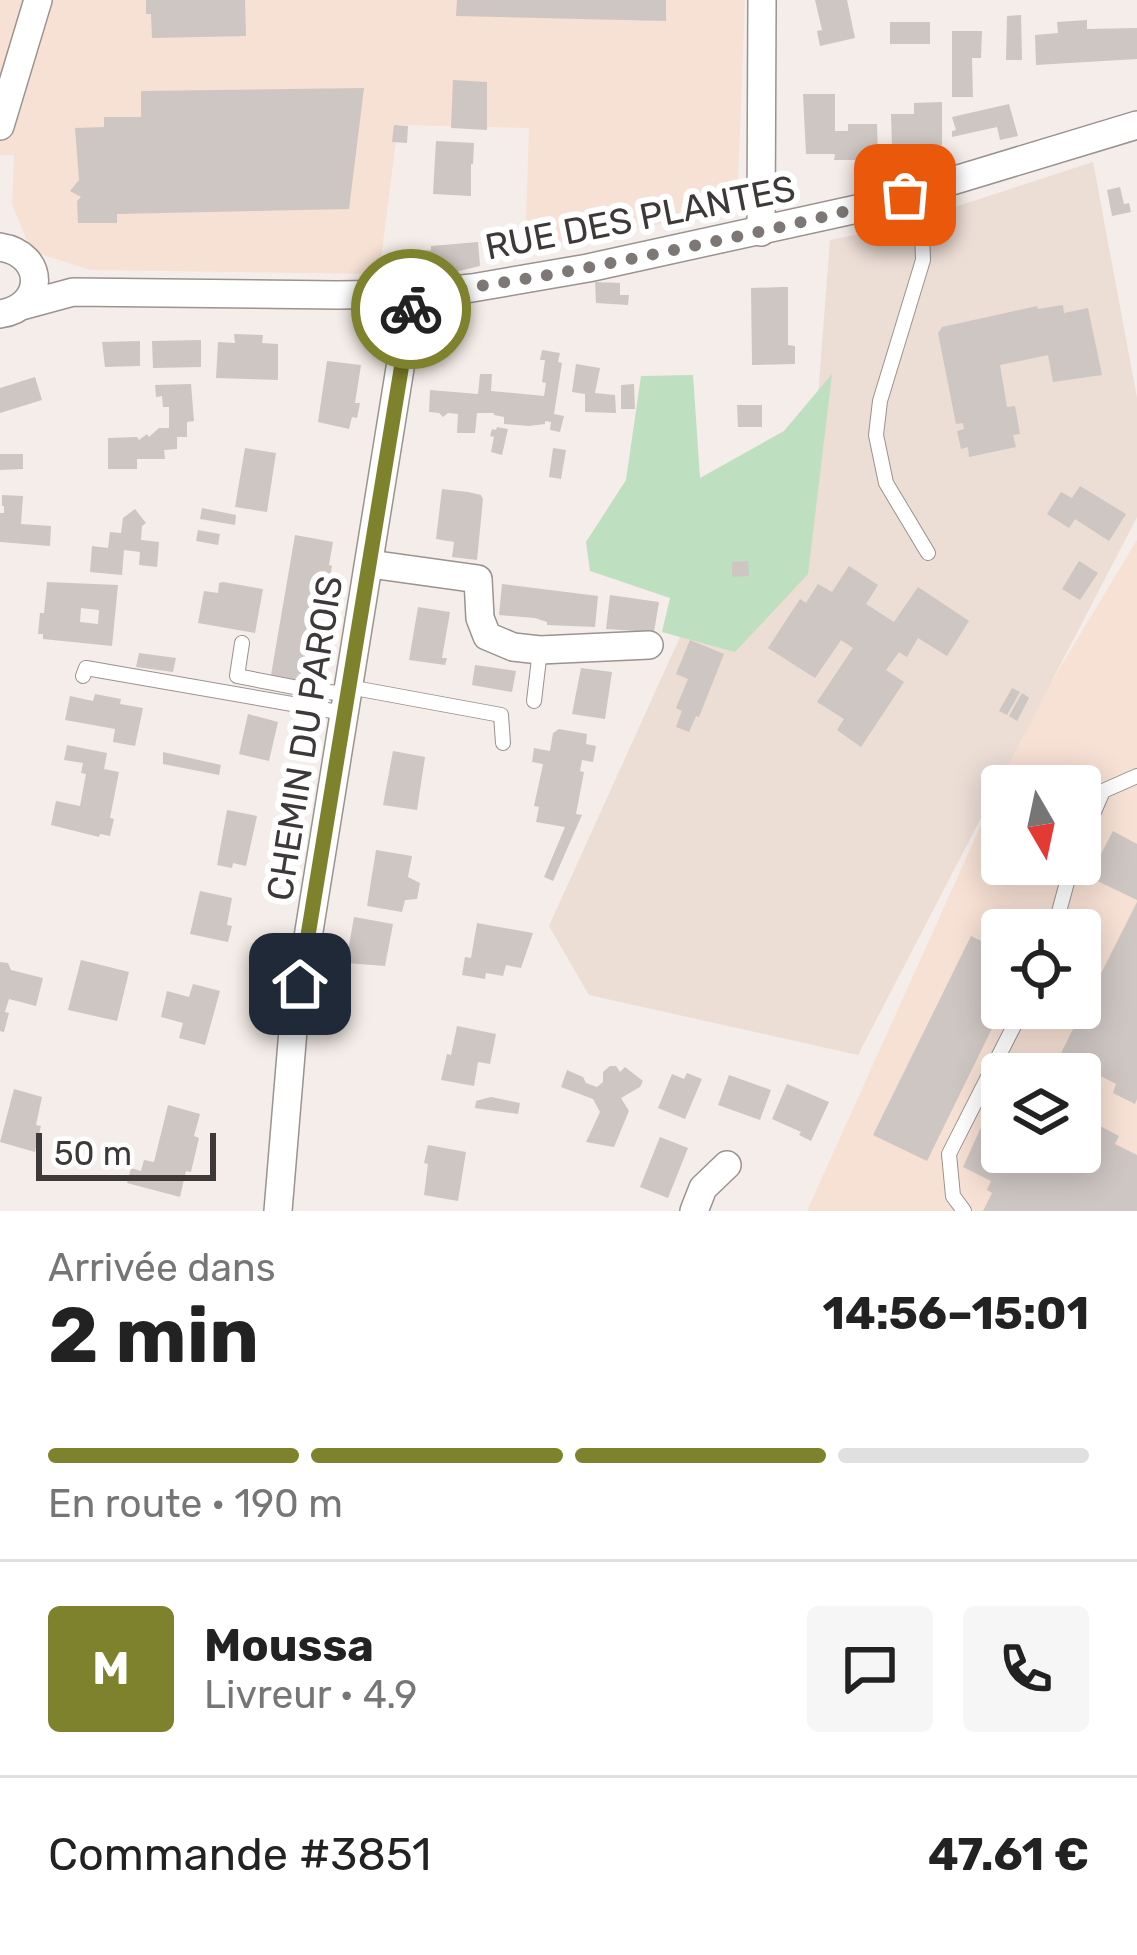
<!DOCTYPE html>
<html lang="fr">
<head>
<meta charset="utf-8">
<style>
  :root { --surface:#fff; --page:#f6f6f6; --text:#222; --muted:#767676; --line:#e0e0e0; --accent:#7f822c }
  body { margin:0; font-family:Rubik,sans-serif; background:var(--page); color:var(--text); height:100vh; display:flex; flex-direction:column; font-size:45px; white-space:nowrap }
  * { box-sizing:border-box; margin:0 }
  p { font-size:39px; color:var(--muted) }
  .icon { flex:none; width:66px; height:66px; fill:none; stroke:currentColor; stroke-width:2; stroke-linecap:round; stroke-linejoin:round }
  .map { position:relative; height:1211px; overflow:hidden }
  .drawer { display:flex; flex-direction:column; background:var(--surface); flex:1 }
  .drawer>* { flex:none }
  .needle { width:78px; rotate:171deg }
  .fabs { position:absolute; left:981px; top:765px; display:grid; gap:24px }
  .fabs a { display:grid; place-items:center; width:120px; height:120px; border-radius:12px; background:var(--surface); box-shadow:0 6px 30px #0003; font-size:60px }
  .scale { position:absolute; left:36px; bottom:30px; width:180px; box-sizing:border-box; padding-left:12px; border:6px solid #3c3938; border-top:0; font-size:33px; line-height:42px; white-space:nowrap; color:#3c3938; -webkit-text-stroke:9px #fff; paint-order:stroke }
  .pin { position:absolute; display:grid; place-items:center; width:102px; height:102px; color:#fff; margin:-51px; border-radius:24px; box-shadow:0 6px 18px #0006 }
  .courier { position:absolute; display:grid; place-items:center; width:120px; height:120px; margin:-60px; border:9px solid #7f822c; border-radius:50%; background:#fff; color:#222; box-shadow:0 3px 15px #0007 }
  .overview em { font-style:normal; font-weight:700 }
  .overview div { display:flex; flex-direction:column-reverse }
  .overview { display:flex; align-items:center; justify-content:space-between; height:204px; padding:0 48px }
  h1 { font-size:78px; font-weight:700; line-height:90px }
  .bar { display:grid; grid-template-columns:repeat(4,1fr); gap:18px 12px; align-content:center; height:144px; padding:0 48px }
  .bar i { height:15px; border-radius:9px; background:var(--line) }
  .bar .active { background:var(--accent) }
  .bar p { grid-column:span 4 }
  .line { display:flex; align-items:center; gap:30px; padding:0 48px; border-top:3px solid var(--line) }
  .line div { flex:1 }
  .round { display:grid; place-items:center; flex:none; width:126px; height:126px; border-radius:12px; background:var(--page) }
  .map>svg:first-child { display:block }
  .industrial { fill:#f7e0d4; fill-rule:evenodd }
  .built { fill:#ecddd5 }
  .green { fill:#bedfc0 }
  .building { fill:#cec6c2; fill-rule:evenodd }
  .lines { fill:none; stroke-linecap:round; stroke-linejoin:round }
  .service-casing { stroke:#9a9390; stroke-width:16 }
  .minor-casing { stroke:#9a9390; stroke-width:30 }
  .service { stroke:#fff; stroke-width:14 }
  .minor { stroke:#fff; stroke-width:27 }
  .done { stroke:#7d7876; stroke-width:12; stroke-dasharray:0 21.6 }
  .route { stroke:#7f822c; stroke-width:15 }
  .labels { text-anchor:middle; stroke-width:12; stroke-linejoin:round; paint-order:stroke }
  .street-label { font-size:36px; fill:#3c3938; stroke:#fff }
</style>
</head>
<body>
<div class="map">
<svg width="1137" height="1211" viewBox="0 0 1137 1211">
  <rect width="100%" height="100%" fill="#f5ede9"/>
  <g class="industrial">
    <polygon points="0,0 745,0 738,181 707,216 525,248 529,128 398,125 379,274 90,270 31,251 12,204 14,155 0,155"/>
    <path d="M 1137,540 L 1137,1211 L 807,1211 L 1028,721 ZM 1002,786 L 1080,786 L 1080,864 L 1002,864 ZM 1002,930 L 1080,930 L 1080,1008 L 1002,1008 ZM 1002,1074 L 1080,1074 L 1080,1152 L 1002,1152 Z"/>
  </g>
  <polygon class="built" points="1093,162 1137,398 1137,517 858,1055 589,995 549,926 719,551 808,527 830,240 890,228"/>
  <polygon class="green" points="832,374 808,574 735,652 662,632 670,598 590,571 586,542 626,480 641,376 693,375 700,478 784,431"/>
  <g class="building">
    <polygon points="146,0 245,0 246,36 152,38 151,14 146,14"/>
    <polygon points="457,0 666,0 666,21 456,16"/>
    <polygon points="815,0 847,0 855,38 820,46 817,31 822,30"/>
    <polygon points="1021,15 1022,60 1006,60 1007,16"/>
    <polygon points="1087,20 1087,29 1137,28 1137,59 1036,65 1035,35 1058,33 1057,22"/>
    <rect x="890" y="22" width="40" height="22"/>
    <polygon points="952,31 982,31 981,58 972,58 973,97 952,97"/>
    <polygon points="453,80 487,82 487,130 451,128"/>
    <polygon points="364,88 349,209 117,214 117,223 78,223 77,201 81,197 70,191 79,180 75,128 104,127 104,117 141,117 141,91"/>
    <polygon points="803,94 835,94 835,131 848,131 848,124 877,124 878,156 866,156 866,160 834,160 835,154 806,154"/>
    <polygon points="942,102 942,145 892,146 891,114 914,114 914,103"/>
    <polygon points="1009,104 1018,136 1000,140 997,127 952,137 952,131 956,130 952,117"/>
    <polygon points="394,125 408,126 407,143 392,142"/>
    <polygon points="436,141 474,143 473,164 471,164 471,196 433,194"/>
    <polygon points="1120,187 1124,204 1129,203 1131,212 1112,216 1107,190"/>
    <polygon points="478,242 480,266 459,271 393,277 390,254 431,250 431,246"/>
    <polygon points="595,282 620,283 620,295 629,295 628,305 596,303"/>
    <polygon points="783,287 788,287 788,345 795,346 795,364 752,365 751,288"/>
    <polygon points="1063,305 1064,313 1088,308 1102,375 1053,382 1048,355 1000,365 1007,407 1015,406 1020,434 1013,435 1016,447 969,457 968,447 961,449 957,431 964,429 963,423 956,424 938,333 942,327 1037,306 1038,309"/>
    <polygon points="234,334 263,335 262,343 278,344 278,380 216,378 218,342 235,343"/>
    <polygon points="201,340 201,367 153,368 152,341"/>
    <polygon points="140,341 140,366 105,367 102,342"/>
    <polygon points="542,350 560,353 558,362 562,363 554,414 564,416 560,432 550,430 551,422 545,421 545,424 529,426 504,424 504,417 494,415 494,413 477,413 475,433 457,433 458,414 448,413 443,417 439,413 429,412 430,390 478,394 480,374 492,374 491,391 544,396 546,383 542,382 545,360 540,360"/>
    <polygon points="327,361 361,365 355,403 360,403 357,418 352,417 349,429 318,422"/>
    <polygon points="576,364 600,368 595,393 615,395 616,413 585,412 585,394 572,392"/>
    <polygon points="35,377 42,400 0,413 0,388"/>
    <polygon points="191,384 194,421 187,422 187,437 177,437 177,449 164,450 165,459 137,459 137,469 108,469 108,438 137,437 139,440 147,434 149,437 159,428 169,428 169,407 163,407 162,396 156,397 155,385"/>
    <polygon points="634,384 635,409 621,409 621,385"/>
    <polygon points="737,405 762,405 762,427 738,427"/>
    <polygon points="497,427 508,429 502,455 491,452 494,437 490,436 492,429 496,430"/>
    <polygon points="245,448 276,453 267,512 235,507"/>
    <polygon points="553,448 566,450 561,479 549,477"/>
    <polygon points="0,454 23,454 23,469 0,470"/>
    <polygon points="1080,486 1126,514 1109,541 1075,519 1069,528 1047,514 1061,492 1072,498"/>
    <polygon points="442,489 468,492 481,495 483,499 477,560 452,557 454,542 436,539"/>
    <polygon points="2,495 23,496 21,524 51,526 50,546 0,542 0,513 4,513 4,506 2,506"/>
    <polygon points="202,508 236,515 235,525 200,519"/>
    <polygon points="135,509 146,523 142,526 141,540 159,542 157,567 139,565 140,552 124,550 122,575 90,572 92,546 108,548 110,532 121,533 123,518"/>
    <polygon points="198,530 220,534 218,545 196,541"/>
    <polygon points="295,535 333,542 329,565 332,566 328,589 324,589 317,635 320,635 316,659 312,658 308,682 271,675"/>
    <polygon points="748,561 749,576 732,577 732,562"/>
    <polygon points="1079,561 1098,573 1080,600 1062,589"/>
    <polygon points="849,566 878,585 866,604 894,622 918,587 969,621 947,656 918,638 907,657 899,652 886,670 904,682 861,747 837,730 844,719 817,702 853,648 841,640 815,678 768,648 800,599 806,603 818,584 832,592"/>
    <path d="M 47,582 L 118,585 L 112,646 L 43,639 L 43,634 L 38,634 L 40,613 L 44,613 ZM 81,608 L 99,610 L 98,624 L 80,622 Z"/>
    <polygon points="223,582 263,589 255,633 198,623 204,591 218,593 219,583"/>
    <polygon points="502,584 598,596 595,627 547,625 547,622 535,618 499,615"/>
    <polygon points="610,595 659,602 654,632 606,629"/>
    <polygon points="418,607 450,612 442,658 447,658 445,665 409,660"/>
    <polygon points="690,640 724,654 699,717 696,716 689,732 676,727 682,711 676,708 688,679 676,674"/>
    <polygon points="139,653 176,658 173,672 136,667"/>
    <polygon points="475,665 516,671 512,692 472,685"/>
    <polygon points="581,668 612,672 605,719 572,714"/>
    <polygon points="1012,688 1020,692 1007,715 999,711"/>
    <polygon points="1022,693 1029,698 1017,721 1009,716"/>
    <polygon points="95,694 121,699 120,704 143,708 135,746 113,742 115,729 65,720 70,696 93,701"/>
    <polygon points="248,714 278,722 269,761 239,754"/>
    <polygon points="559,729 587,734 586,744 596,746 593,762 582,760 580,771 584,772 576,814 582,815 553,881 544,877 565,827 536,822 539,807 534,806 543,764 532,762 534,748 550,751 553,733"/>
    <polygon points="67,745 107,753 104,769 119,772 110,818 114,819 110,836 100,834 99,837 51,825 56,801 80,806 86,774 81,773 83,763 64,760"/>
    <polygon points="393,751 425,757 417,810 383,805"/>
    <polygon points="163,752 221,765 219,775 163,764"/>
    <polygon points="227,810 257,816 246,866 233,863 232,868 217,865"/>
    <polygon points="1113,831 1137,844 1137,900 1089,877"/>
    <polygon points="376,850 412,856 408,877 420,883 417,899 405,900 402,912 367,906"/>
    <polygon points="200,891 232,898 227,925 232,926 228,942 190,934"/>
    <polygon points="1137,902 1137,1099 1135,1104 1113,1093 1116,1084 1060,1055"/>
    <polygon points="354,917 393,924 385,966 346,963"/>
    <polygon points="477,923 533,933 521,968 506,965 503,976 486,973 485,979 462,975 465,957 471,958"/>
    <polygon points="971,936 1002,951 1002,1008 927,1161 873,1135"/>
    <polygon points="81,960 129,972 117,1021 68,1010"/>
    <polygon points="0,962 8,963 11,970 43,978 36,1006 9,999 5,1012 9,1013 4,1032 0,1031"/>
    <polygon points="193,984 220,991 205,1045 179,1038 183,1023 161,1017 167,991 189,997"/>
    <polygon points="457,1026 496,1034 490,1064 478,1062 474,1086 441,1080 447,1054 451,1055"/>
    <polygon points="610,1066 616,1066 620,1072 625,1067 643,1081 640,1087 621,1098 629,1111 614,1147 586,1142 600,1112 593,1099 561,1087 567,1070 583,1077 586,1083 597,1087 603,1082 603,1072"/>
    <polygon points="687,1073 702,1079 685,1119 658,1108 672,1074 684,1079"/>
    <polygon points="729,1075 771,1090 760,1120 718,1105"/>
    <polygon points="787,1084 829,1102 811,1141 799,1135 801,1132 772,1119"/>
    <polygon points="14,1089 42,1097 36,1125 41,1126 35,1152 0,1142"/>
    <polygon points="491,1097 520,1103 518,1114 475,1108 476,1101"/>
    <polygon points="168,1105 200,1114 194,1136 199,1138 191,1172 186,1171 180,1197 127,1183 131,1168 141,1171 144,1160 154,1162"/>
    <polygon points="987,1114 1002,1121 1002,1152 1080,1152 1080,1127 1093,1133 1098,1125 1119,1136 1115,1144 1137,1155 1137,1211 983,1211 992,1193 987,1190 991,1181 963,1167"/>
    <polygon points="660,1137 688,1148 668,1198 640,1187"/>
    <polygon points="428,1145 466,1152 458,1201 424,1195 428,1164 424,1163"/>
  </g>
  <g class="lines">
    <defs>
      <g id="service">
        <polyline points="905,195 922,231 923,260 880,401 876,435 886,483 928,553"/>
        <polyline points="242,643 237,676 309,690 348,694"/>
        <polyline points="83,676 86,668 344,713"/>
        <polyline points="349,687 501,715 503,743"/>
        <polyline points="534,701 540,650"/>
        <polyline points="1080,844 1103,791 1137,776"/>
        <polyline points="1054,930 1072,864"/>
        <polyline points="964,1211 953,1196 949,1154 1023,1008"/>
      </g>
      <g id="minor">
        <polyline points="0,126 38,0"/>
        <polyline points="761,232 762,0"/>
        <path d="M 0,247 C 46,254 46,307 0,314"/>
        <polyline points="25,305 73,292 337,295 412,294 472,288 588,268 866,207 1137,125"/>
        <polyline points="370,564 478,579 480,618 487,636 513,647 540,650 649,645"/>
        <polyline points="278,1211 293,1030 412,294"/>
        <polyline points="694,1211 703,1188 727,1165"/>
      </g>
    </defs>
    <use href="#service" class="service-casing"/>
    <use href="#minor" class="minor-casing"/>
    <use href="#service" class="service"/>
    <use href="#minor" class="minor"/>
  </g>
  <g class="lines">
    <path class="done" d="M 411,309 L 412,294 C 500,286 587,268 674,250 C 751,234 829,217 905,195"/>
    <polyline class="route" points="300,984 411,309"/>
  </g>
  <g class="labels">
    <g class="street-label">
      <text transform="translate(640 217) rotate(-11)" y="13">RUE DES PLANTES</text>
      <text transform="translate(304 738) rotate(-81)" y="13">CHEMIN DU PAROIS</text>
    </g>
  </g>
</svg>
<div class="fabs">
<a><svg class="needle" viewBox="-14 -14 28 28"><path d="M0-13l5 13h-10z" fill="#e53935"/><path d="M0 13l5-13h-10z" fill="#767676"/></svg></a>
<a><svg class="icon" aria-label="locate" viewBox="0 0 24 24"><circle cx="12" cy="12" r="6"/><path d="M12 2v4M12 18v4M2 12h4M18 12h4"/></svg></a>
<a><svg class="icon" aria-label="layers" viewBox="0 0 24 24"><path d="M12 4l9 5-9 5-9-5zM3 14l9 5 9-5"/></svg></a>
</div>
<div class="scale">50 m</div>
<div class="pin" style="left:905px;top:195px;background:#ea580c"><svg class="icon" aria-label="bag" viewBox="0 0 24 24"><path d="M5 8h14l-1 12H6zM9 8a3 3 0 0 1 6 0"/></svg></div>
<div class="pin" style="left:300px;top:984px;background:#1f2937"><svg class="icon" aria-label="home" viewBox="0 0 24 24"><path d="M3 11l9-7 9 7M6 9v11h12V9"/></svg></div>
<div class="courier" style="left:411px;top:309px"><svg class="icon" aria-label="bike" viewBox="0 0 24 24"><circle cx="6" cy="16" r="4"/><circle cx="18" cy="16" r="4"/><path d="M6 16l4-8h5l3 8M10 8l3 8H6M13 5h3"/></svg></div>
</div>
<section class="drawer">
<div class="overview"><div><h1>2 min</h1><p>Arrivée dans</p></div><em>14:56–15:01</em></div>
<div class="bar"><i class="active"></i><i class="active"></i><i class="active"></i><i></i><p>En route · 190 m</p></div>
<div class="line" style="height:216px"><b class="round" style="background:var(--accent);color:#fff">M</b><div><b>Moussa</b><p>Livreur · 4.9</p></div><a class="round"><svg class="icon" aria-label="chat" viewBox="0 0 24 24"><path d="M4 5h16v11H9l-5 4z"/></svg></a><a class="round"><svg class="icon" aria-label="phone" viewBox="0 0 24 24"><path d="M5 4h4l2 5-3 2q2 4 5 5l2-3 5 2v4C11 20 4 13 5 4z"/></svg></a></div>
<div class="line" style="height:156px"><div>Commande #3851</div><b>47.61 €</b></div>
</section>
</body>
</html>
